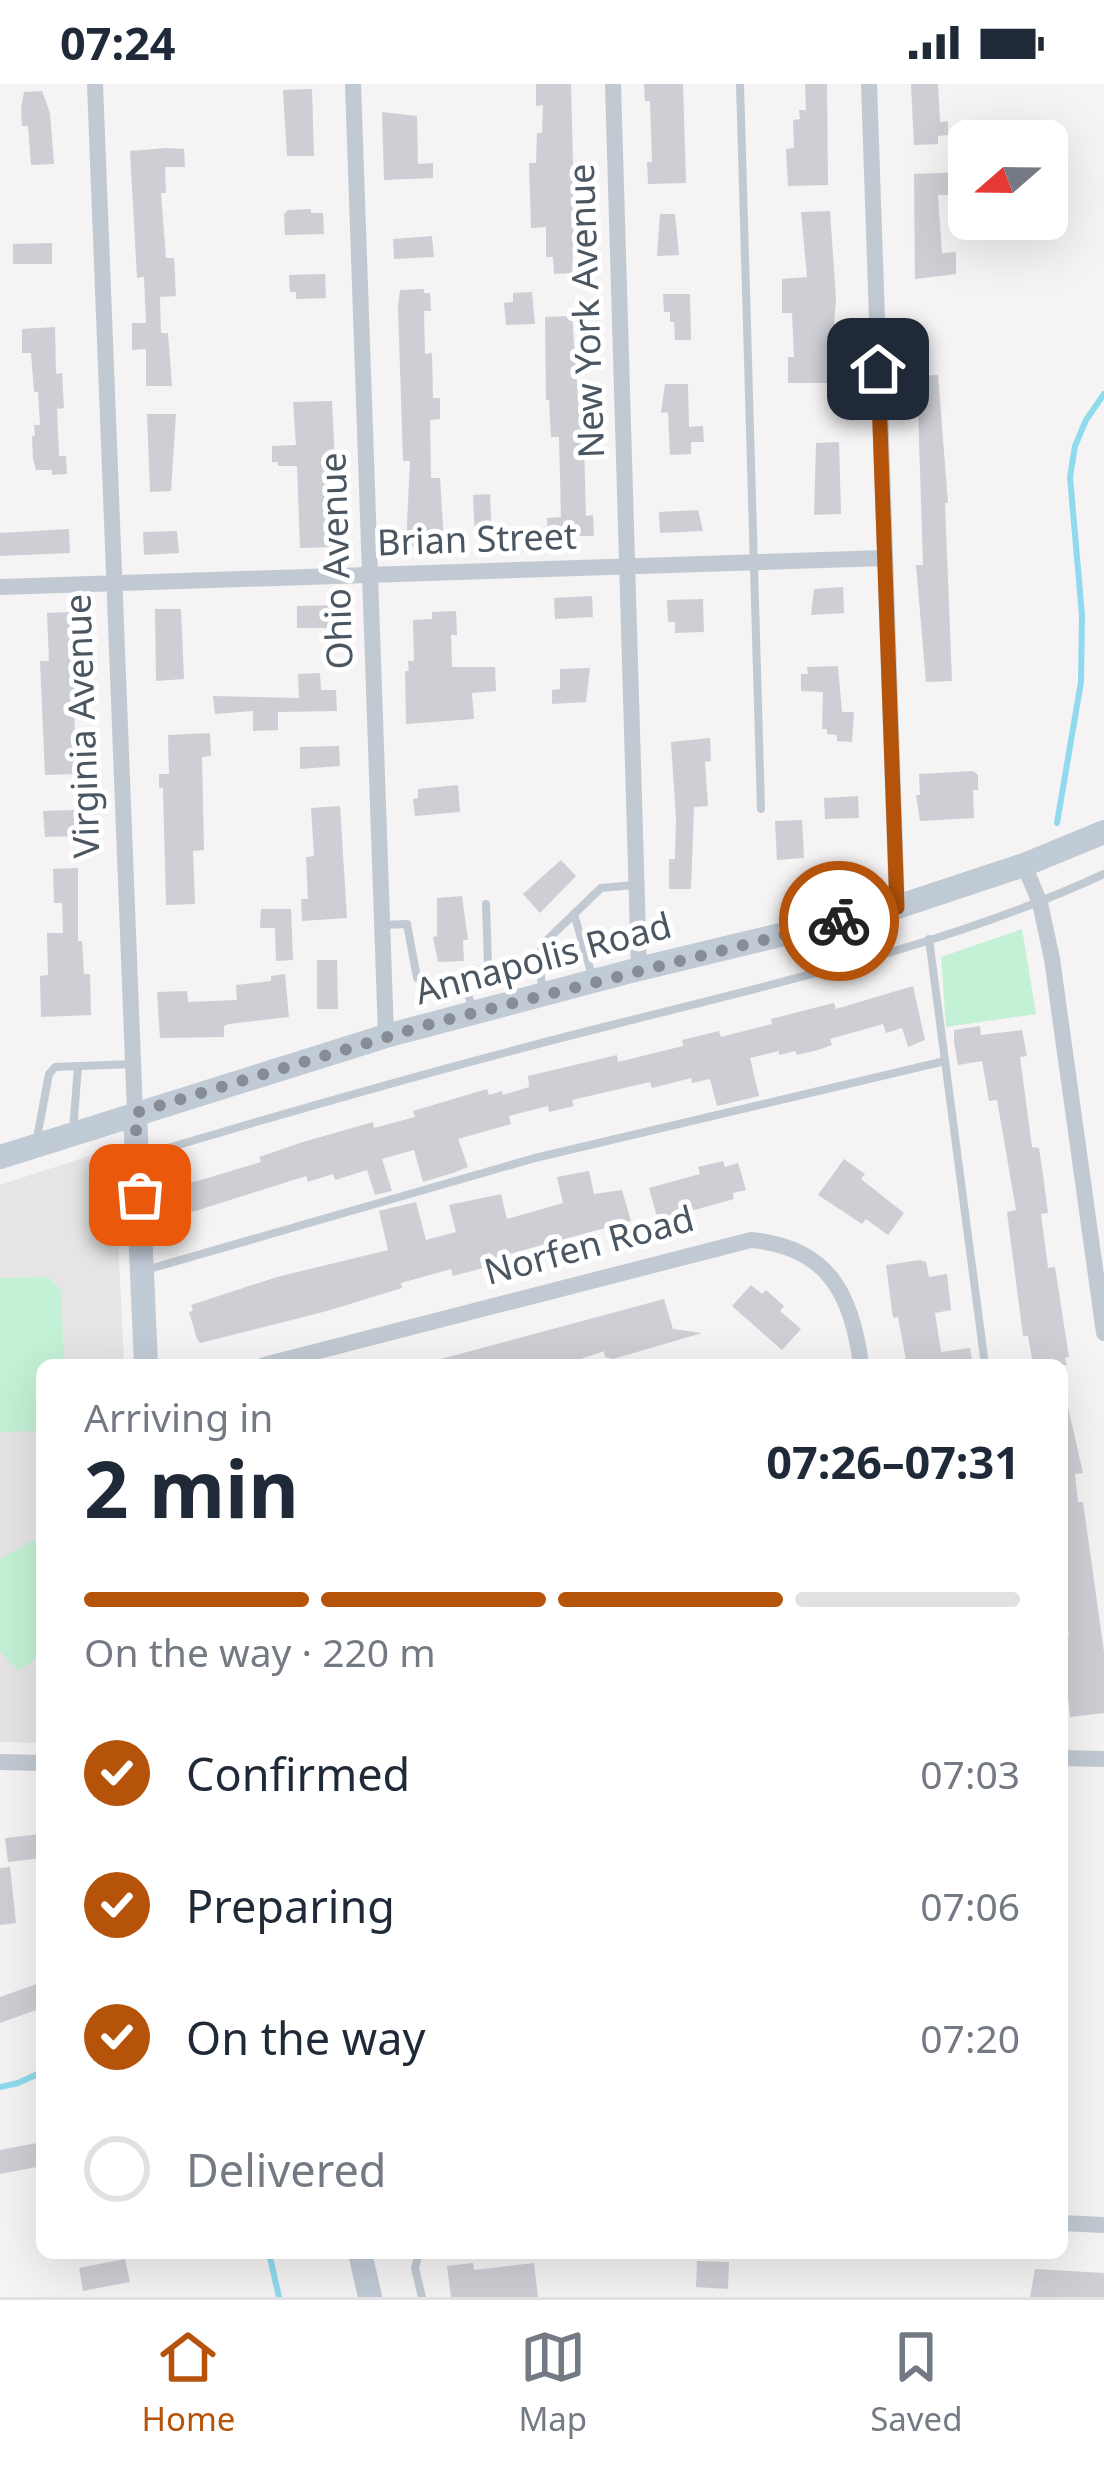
<!DOCTYPE html>
<html lang="en">
<head>
<meta charset="utf-8">
<style>
  :root { --surface:#fff; --page:#f6f6f7; --text:#1f2937; --muted:#747a83; --line:#e0e1e3; --accent:#b45309 }
  body { margin:0; font-family:"Noto Sans",sans-serif; background:var(--page); color:var(--text); height:100vh; display:flex; flex-direction:column; font-size:45px; white-space:nowrap }
  * { box-sizing:border-box; margin:0 }
  p { font-size:39px; color:var(--muted) }
  .icon { flex:none; width:66px; height:66px; fill:none; stroke:currentColor; stroke-width:2; stroke-linecap:round; stroke-linejoin:round }
  .map { position:relative; flex:1; overflow:hidden }
  .details { position:absolute; left:36px; top:1275px; width:1032px; height:900px; display:flex; flex-direction:column; background:var(--surface); border-radius:18px; box-shadow:0 12px 48px #0002 }
  .details>* { flex:none }
  .needle { width:78px; rotate:250deg }
  .tools { position:absolute; left:948px; top:36px; display:grid; gap:24px }
  .tools a { display:grid; place-items:center; width:120px; height:120px; border-radius:18px; background:var(--surface); box-shadow:0 12px 48px #0002; font-size:60px }
  .pin { position:absolute; display:grid; place-items:center; width:102px; height:102px; color:#fff; margin:-51px; border-radius:24px; box-shadow:0 6px 18px #0006 }
  .courier { position:absolute; display:grid; place-items:center; width:120px; height:120px; margin:-60px; border:9px solid #b45309; border-radius:50%; background:#fff; color:#222; box-shadow:0 3px 15px #0007 }
  .head em { font-style:normal; font-weight:700 }
  .head div { display:flex; flex-direction:column-reverse }
  .head { display:flex; align-items:center; justify-content:space-between; height:204px; padding:0 48px }
  h1 { font-size:78px; font-weight:700; line-height:90px }
  .bar { display:grid; grid-template-columns:repeat(4,1fr); gap:18px 12px; align-content:center; height:144px; padding:0 48px }
  .bar i { height:15px; border-radius:9px; background:var(--line) }
  .bar .selected { background:var(--accent) }
  .bar p { grid-column:span 4 }
  ol { padding:0 48px; list-style:none }
  li { display:flex; align-items:center; gap:36px; height:132px }
  li p { margin-inline-start:auto }
  li .icon { padding:12px; border-radius:50%; background:var(--accent); color:#fff; stroke-width:4 }
  li:last-child { color:var(--muted) }
  li i { width:66px; height:66px; border:6px solid var(--line); border-radius:50% }
  .status { display:flex; justify-content:space-between; align-items:center; height:84px; padding:0 60px; background:var(--surface); direction:ltr }
  .status svg { height:33px; fill:currentColor }
  .dock { display:flex; justify-content:space-around; align-items:center; height:168px; border-top:3px solid var(--line); background:var(--surface); font-size:33px; color:var(--muted) }
  .dock a { display:grid; justify-items:center; gap:6px }
  .dock .selected { color:var(--accent) }
  .map>svg:first-child { display:block }
  .education { fill:#e6e4e5 }
  .green { fill:#c3f1d5 }
  .lines { fill:none; stroke-linecap:round; stroke-linejoin:round }
  .stream { stroke:#90daee; stroke-width:6 }
  .building { fill:#cdcfd5 }
  .lane { stroke:#c1cad2; stroke-width:8 }
  .street { stroke:#c1cad2; stroke-width:16 }
  .secondary { stroke:#c1cbd6; stroke-width:24 }
  .done { stroke:#868d94; stroke-width:12; stroke-dasharray:0 21.6 }
  .route { stroke:#b45309; stroke-width:15 }
  .labels { text-anchor:middle; stroke-width:10; stroke-linejoin:round; paint-order:stroke }
  .street-label { font-size:36px; fill:#4a5661; stroke:#fff }
</style>
</head>
<body>
<div class="status"><b>07:24</b><svg viewBox="0 0 49 12"><path d="M0 12V9h3v3zM5 12V6h3v6zM10 12V3h3v9zM15 12V0h3v12zM26 1h20v11H26zM47 4h2v5h-2z"/></svg></div>
<div class="map">
<svg width="1104" height="2213" viewBox="0 0 1104 2213">
  <rect width="100%" height="100%" fill="#f5f3f3"/>
  <polygon class="education" points="114,1069 124,1281 42,1281 42,1659 0,1658 0,1101 95,1070"/>
  <g class="green">
    <polygon points="1022,845 1036,930 946,943 941,873"/>
    <polygon points="48,1193 61,1207 64,1281 42,1281 42,1347 0,1348 0,1194"/>
    <polygon points="42,1451 42,1570 19,1587 0,1568 0,1475"/>
  </g>
  <g class="lines">
    <g class="stream">
      <polyline points="1057,739 1081,598 1082,531 1070,393 1075,362 1086,336 1104,310"/>
      <polyline points="0,2003 18,1999 42,1988"/>
      <polyline points="269,2169 279,2213"/>
    </g>
  </g>
  <g class="building">
    <polygon points="536,0 571,0 574,121 582,123 583,140 574,143 572,189 554,190 553,173 546,173 546,143 531,144 529,79 536,79 537,49 542,49 543,21 536,22"/>
    <polygon points="644,0 683,0 686,99 648,100 647,78 652,78 650,17 645,17"/>
    <polygon points="805,0 827,0 828,101 788,102 786,65 794,64 793,36 800,35 799,26 806,26"/>
    <polygon points="911,0 938,0 940,38 948,37 948,51 938,52 938,60 914,61"/>
    <polygon points="312,5 314,72 287,72 283,6"/>
    <polygon points="42,7 50,29 54,80 31,81 28,42 22,42 21,24 24,8"/>
    <polygon points="382,28 417,32 418,80 433,79 433,94 384,96"/>
    <polygon points="166,64 184,65 185,83 165,83 166,109 161,109 166,174 174,174 176,212 160,213 161,249 168,249 172,302 146,302 146,265 132,266 132,239 146,239 144,193 137,194 130,67"/>
    <polygon points="960,88 961,111 938,111 942,169 956,168 956,190 915,195 914,90"/>
    <polygon points="311,125 311,129 323,129 324,150 285,151 284,130 288,126"/>
    <polygon points="830,127 836,215 831,282 839,281 839,299 788,299 788,273 794,273 792,229 782,229 782,195 807,193 801,128"/>
    <polygon points="660,130 675,130 679,171 657,172"/>
    <polygon points="432,152 434,173 394,175 393,155"/>
    <polygon points="52,159 52,180 13,180 13,160"/>
    <polygon points="325,190 326,214 296,215 296,208 290,208 289,191"/>
    <polygon points="424,205 424,209 430,209 431,227 424,227 425,270 432,269 433,314 440,314 440,335 430,336 431,394 440,394 444,459 415,463 406,461 410,377 403,377 398,223 400,206"/>
    <polygon points="532,208 535,240 506,241 504,219 513,218 513,209"/>
    <polygon points="663,210 690,210 691,256 675,256 674,238 670,238 670,228 664,228"/>
    <polygon points="572,232 579,327 583,327 586,432 593,431 594,452 548,452 547,434 561,433 559,353 551,353 549,316 546,316 545,233"/>
    <polygon points="55,243 56,290 62,289 64,324 57,325 59,372 66,372 67,390 52,391 52,386 36,386 33,375 32,352 35,352 34,341 40,341 38,308 34,308 31,269 22,269 22,245"/>
    <polygon points="938,291 948,419 945,419 952,597 926,598 916,481 923,481 917,292"/>
    <polygon points="665,300 688,300 689,343 703,342 704,358 691,358 691,370 670,371 668,328 661,329"/>
    <polygon points="332,317 339,463 300,464 297,382 278,382 278,378 272,378 272,362 296,361 293,318"/>
    <polygon points="147,330 176,330 171,407 150,408"/>
    <polygon points="839,358 841,430 814,431 816,359"/>
    <polygon points="490,410 492,455 475,455 473,411"/>
    <polygon points="698,426 703,447 660,449 659,428"/>
    <polygon points="69,445 70,469 0,472 0,449"/>
    <polygon points="177,447 179,469 144,471 143,448"/>
    <polygon points="843,503 844,529 811,531 814,505"/>
    <polygon points="592,512 593,533 555,535 554,514"/>
    <polygon points="703,515 704,548 675,549 675,538 668,538 667,516"/>
    <polygon points="336,521 336,544 297,544 297,522"/>
    <polygon points="155,525 181,525 184,595 156,597"/>
    <polygon points="456,527 457,551 451,551 452,583 495,583 496,607 472,609 474,635 406,640 405,587 409,587 408,577 414,577 413,536 432,535 432,528"/>
    <polygon points="70,528 71,570 74,570 75,690 45,691 40,577 49,577 47,529"/>
    <polygon points="838,582 842,628 854,628 852,658 837,657 837,651 827,650 827,645 822,645 823,608 801,607 801,590 808,590 807,583"/>
    <polygon points="590,584 586,618 552,620 552,606 560,605 560,585"/>
    <polygon points="320,589 321,606 336,606 337,627 278,628 278,646 253,647 253,627 215,630 213,612 299,614 298,590"/>
    <polygon points="210,649 211,672 202,673 204,766 193,767 195,820 166,821 163,704 159,704 159,690 169,690 168,651"/>
    <polygon points="710,654 711,677 705,678 708,722 694,723 691,805 669,805 669,775 675,775 676,734 671,658"/>
    <polygon points="339,662 340,682 300,685 300,663"/>
    <polygon points="973,687 978,691 978,706 973,706 974,734 920,737 916,711 920,711 919,690"/>
    <polygon points="458,701 460,728 415,732 413,715 418,714 418,705"/>
    <polygon points="858,712 859,734 825,735 824,714"/>
    <polygon points="340,722 347,834 302,837 301,815 308,815 306,773 314,772 311,724"/>
    <polygon points="75,726 74,752 45,753 43,727"/>
    <polygon points="802,736 804,774 777,776 775,737"/>
    <polygon points="561,776 576,792 540,829 523,810"/>
    <polygon points="78,784 78,857 82,857 84,890 90,890 91,931 41,933 40,892 48,891 47,849 63,849 62,819 54,819 53,785"/>
    <polygon points="462,812 468,856 463,856 464,877 438,878 433,853 437,852 437,814"/>
    <polygon points="261,825 291,825 293,876 276,877 275,844 260,844"/>
    <polygon points="317,876 337,876 338,925 317,925"/>
    <polygon points="285,890 289,933 229,940 224,942 224,953 160,954 157,908 187,907 188,918 237,916 236,901 271,897 271,892"/>
    <polygon points="913,902 925,956 908,963 902,944 886,949 883,940 830,955 832,961 818,966 797,971 795,967 779,971 779,967 750,974 759,1012 717,1022 710,995 692,999 691,994 652,1004 650,998 572,1016 574,1022 549,1028 548,1022 509,1032 511,1040 458,1055 468,1083 453,1089 423,1098 414,1066 382,1075 392,1107 375,1111 367,1086 335,1096 333,1090 308,1098 306,1092 192,1128 184,1101 261,1078 259,1073 303,1058 373,1038 374,1044 415,1033 413,1027 487,1005 489,1011 502,1007 503,1011 529,1003 528,992 617,971 618,978 683,962 682,956 719,947 721,953 772,940 771,935 810,925 834,919 836,925"/>
    <polygon points="980,942 981,951 1022,946 1027,972 1020,973 1032,1063 1039,1064 1043,1091 1048,1129 1041,1130 1048,1184 1055,1183 1069,1273 1065,1274 1067,1281 1033,1281 1028,1252 1023,1252 1007,1128 1016,1126 997,1016 989,1017 982,977 958,981 954,958 954,946"/>
    <polygon points="844,1075 865,1090 861,1095 904,1129 888,1151 866,1135 862,1140 818,1111"/>
    <polygon points="723,1077 725,1083 738,1079 746,1106 733,1109 734,1115 658,1136 649,1104 700,1090 698,1083"/>
    <polygon points="589,1087 594,1110 622,1106 631,1137 490,1175 491,1182 453,1192 451,1185 401,1199 402,1204 327,1227 200,1259 197,1255 189,1228 193,1227 191,1221 277,1193 388,1166 379,1127 416,1118 426,1156 456,1148 449,1121 501,1110 507,1135 563,1119 557,1093"/>
    <polygon points="919,1176 926,1178 929,1193 947,1190 951,1226 935,1229 941,1268 970,1264 973,1281 907,1281 898,1233 893,1234 886,1181"/>
    <polygon points="751,1201 762,1210 766,1206 784,1222 780,1227 801,1245 782,1266 732,1222"/>
    <polygon points="664,1215 673,1245 702,1249 613,1275 605,1273 604,1267 564,1281 437,1281 437,1276"/>
    <polygon points="1068,1323 1083,1389 1075,1390 1078,1418 1083,1418 1104,1568 1104,1629 1070,1633 1062,1554 1069,1552 1062,1514 1062,1324"/>
    <polygon points="42,1750 42,1774 8,1778 5,1754"/>
    <polygon points="10,1783 16,1839 0,1841 0,1784"/>
    <polygon points="42,1898 42,1924 0,1939 0,1913"/>
    <polygon points="42,2058 42,2082 0,2090 0,2066"/>
    <polygon points="125,2175 130,2198 83,2207 79,2184"/>
    <polygon points="697,2177 729,2178 728,2205 696,2203"/>
    <polygon points="473,2179 474,2186 534,2179 538,2213 451,2213 447,2182"/>
    <polygon points="1035,2185 1104,2189 1104,2213 1030,2213"/>
  </g>
  <g class="lines">
    <g class="lane">
      <polyline points="740,0 761,725"/>
      <polyline points="574,830 593,895"/>
      <polyline points="382,841 407,840 417,894 428,902 464,896"/>
      <polyline points="929,855 985,1281"/>
      <polyline points="542,904 539,870 545,858 601,804 634,801"/>
      <polyline points="473,927 464,896 488,881 486,820"/>
      <polyline points="73,1047 78,982"/>
      <polyline points="37,1054 49,990 55,983 133,980"/>
      <path d="M 141,1072 C 298,1025 456,980 616,940 C 780,898 950,861 1104,790"/>
      <polyline points="149,1185 535,1074 945,977"/>
      <polyline points="419,2169 415,2184 422,2213"/>
    </g>
    <g class="street">
      <polyline points="95,0 135,1029"/>
      <polyline points="353,0 386,952"/>
      <polyline points="613,0 639,885"/>
      <polyline points="869,0 897,823"/>
      <polyline points="0,503 885,474"/>
      <polyline points="1024,781 1040,819 1052,875 1104,1249"/>
      <path d="M 264,1281 L 751,1156 C 828,1163 852,1210 861,1281"/>
      <polyline points="1062,1674 1104,1675"/>
      <polyline points="0,1678 42,1679"/>
      <polyline points="1062,2139 1104,2141"/>
    </g>
    <g class="secondary">
      <polyline points="135,1029 146,1281"/>
      <polyline points="0,1073 386,952 639,885 897,823 1024,781 1104,748"/>
      <polyline points="360,2169 370,2213"/>
    </g>
  </g>
  <g class="lines">
    <polyline class="done" points="140,1111 135,1029 430,940 839,837"/>
    <polyline class="route" points="839,837 897,823 878,285"/>
  </g>
  <g class="labels">
    <g class="street-label">
      <text transform="translate(586 227) rotate(-92)" y="13">New York Avenue</text>
      <text transform="translate(477 455) rotate(-2)" y="13">Brian Street</text>
      <text transform="translate(336 477) rotate(-92)" y="13">Ohio Avenue</text>
      <text transform="translate(82 642) rotate(-92)" y="13">Virginia Avenue</text>
      <text transform="translate(543 874) rotate(-15)" y="13">Annapolis Road</text>
      <text transform="translate(589 1161) rotate(-15)" y="13">Norfen Road</text>
    </g>
  </g>
</svg>
<div class="tools">
<a><svg class="needle" viewBox="-14 -14 28 28"><path d="M0-13l5 13h-10z" fill="#e53935"/><path d="M0 13l5-13h-10z" fill="#747a83"/></svg></a>
</div>
<div class="pin" style="left:140px;top:1111px;background:#ea580c"><svg class="icon" aria-label="bag" viewBox="0 0 24 24"><path d="M5 8h14l-1 12H6zM9 8a3 3 0 0 1 6 0"/></svg></div>
<div class="pin" style="left:878px;top:285px;background:#1f2937"><svg class="icon" aria-label="home" viewBox="0 0 24 24"><path d="M3 11l9-7 9 7M6 9v11h12V9"/></svg></div>
<div class="courier" style="left:839px;top:837px"><svg class="icon" aria-label="bike" viewBox="0 0 24 24"><circle cx="6" cy="16" r="4"/><circle cx="18" cy="16" r="4"/><path d="M6 16l4-8h5l3 8M10 8l3 8H6M13 5h3"/></svg></div>
<section class="details">
<div class="head"><div><h1>2 min</h1><p>Arriving in</p></div><em>07:26–07:31</em></div>
<div class="bar"><i class="selected"></i><i class="selected"></i><i class="selected"></i><i></i><p>On the way · 220 m</p></div>
<ol>
<li><svg class="icon" aria-label="check" viewBox="0 0 24 24"><path d="M5 12l5 5 9-10"/></svg>Confirmed<p>07:03</p></li>
<li><svg class="icon" aria-label="check" viewBox="0 0 24 24"><path d="M5 12l5 5 9-10"/></svg>Preparing<p>07:06</p></li>
<li><svg class="icon" aria-label="check" viewBox="0 0 24 24"><path d="M5 12l5 5 9-10"/></svg>On the way<p>07:20</p></li>
<li><i></i>Delivered</li>
</ol>
</section>
</div>
<nav class="dock">
<a class="selected"><svg class="icon" aria-label="home" viewBox="0 0 24 24"><path d="M3 11l9-7 9 7M6 9v11h12V9"/></svg>Home</a>
<a><svg class="icon" aria-label="map" viewBox="0 0 24 24"><path d="M3 6l6-2 6 2 6-2v14l-6 2-6-2-6 2zM9 4v14M15 6v14"/></svg>Map</a>
<a><svg class="icon" aria-label="saved" viewBox="0 0 24 24"><path d="M7 4h10v16l-5-4-5 4z"/></svg>Saved</a>
</nav>
</body>
</html>
